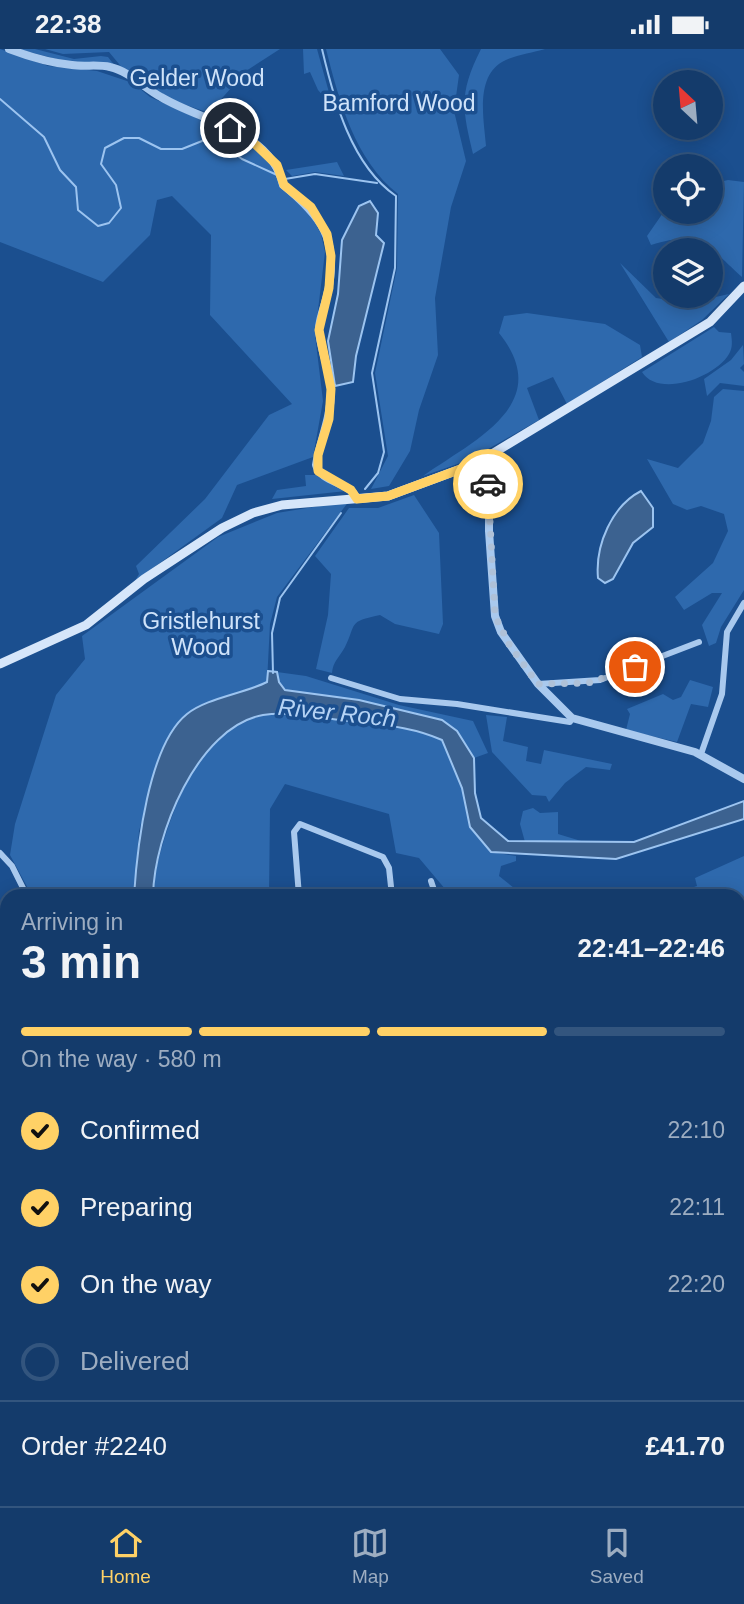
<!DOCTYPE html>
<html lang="en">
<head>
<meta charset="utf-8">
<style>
  :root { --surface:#143b6b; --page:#214673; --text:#f1f3f6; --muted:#9dadc1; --line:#33557e; --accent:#ffd166 }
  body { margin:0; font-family:Helvetica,sans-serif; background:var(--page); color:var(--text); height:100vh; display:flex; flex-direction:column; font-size:26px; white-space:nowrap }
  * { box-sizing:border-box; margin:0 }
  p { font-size:23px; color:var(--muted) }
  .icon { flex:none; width:38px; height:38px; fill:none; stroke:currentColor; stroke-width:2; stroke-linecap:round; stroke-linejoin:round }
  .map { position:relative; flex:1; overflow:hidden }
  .side { position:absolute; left:0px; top:840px; width:746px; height:618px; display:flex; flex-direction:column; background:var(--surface); border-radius:21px 21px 0 0; box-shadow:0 4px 18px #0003,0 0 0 2px var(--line) }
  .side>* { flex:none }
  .needle { width:46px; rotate:334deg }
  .controls { position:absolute; left:653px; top:21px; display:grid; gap:14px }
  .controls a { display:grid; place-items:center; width:70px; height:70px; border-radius:50%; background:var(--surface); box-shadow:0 4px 18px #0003,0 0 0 2px var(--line); font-size:35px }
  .pin { position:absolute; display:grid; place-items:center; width:60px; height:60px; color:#fff; margin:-30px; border:4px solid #fff; border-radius:50%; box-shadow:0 2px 7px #0007 }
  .courier { position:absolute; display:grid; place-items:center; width:70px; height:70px; margin:-35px; border:5px solid #ffd166; border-radius:50%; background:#fff; color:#222; box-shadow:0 2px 9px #0007 }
  .overview em { font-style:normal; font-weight:800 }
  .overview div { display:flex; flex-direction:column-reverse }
  .overview { display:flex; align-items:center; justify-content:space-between; height:119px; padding:0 21px }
  h1 { font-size:46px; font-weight:800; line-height:52px }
  .bar { display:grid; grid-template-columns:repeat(4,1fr); gap:10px 7px; align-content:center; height:84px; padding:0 21px }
  .bar i { height:9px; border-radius:5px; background:var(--line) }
  .bar .selected { background:var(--accent) }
  .bar p { grid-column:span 4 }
  .line { display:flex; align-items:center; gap:18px; padding:0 21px; border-top:2px solid var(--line) }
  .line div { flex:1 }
  ol { padding:0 21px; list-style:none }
  li { display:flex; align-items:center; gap:21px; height:77px }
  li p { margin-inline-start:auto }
  li .icon { padding:7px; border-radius:50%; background:var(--accent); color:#111; stroke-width:4 }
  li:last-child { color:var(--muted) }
  li i { width:38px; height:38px; border:4px solid var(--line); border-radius:50% }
  .status { display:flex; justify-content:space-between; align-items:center; height:49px; padding:0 35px; background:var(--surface); direction:ltr }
  .status svg { height:19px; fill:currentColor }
  .menu { display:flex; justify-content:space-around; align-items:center; height:98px; border-top:2px solid var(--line); background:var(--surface); font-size:19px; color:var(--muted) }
  .menu a { display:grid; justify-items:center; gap:4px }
  .menu .selected { color:var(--accent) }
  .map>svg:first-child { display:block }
  .green { fill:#2e69ad }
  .water { fill:#3c6290; stroke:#9cc4f0; stroke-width:2 }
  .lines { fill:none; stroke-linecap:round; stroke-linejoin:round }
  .stream { stroke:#9cc4f0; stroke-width:2 }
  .minor { stroke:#a9c9ee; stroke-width:6 }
  .tertiary { stroke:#a9c9ee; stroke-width:8 }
  .secondary { stroke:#d6e6fa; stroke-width:9 }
  .done { stroke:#afc1d8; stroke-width:7; stroke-dasharray:0 12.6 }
  .route { stroke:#ffd166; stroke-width:9 }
  .labels { text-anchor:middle; stroke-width:7; stroke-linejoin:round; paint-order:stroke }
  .park-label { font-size:23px; fill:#cfe3fa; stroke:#1b4f8f }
  .water-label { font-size:24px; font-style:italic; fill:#b5d3f5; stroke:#1b4f8f }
</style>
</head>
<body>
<div class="status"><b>22:38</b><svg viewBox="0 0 49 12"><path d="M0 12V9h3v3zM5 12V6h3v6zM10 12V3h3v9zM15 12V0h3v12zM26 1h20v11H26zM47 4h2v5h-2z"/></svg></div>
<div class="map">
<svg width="744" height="1457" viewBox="0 0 744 1457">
  <rect width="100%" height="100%" fill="#1b4f8f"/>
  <g class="green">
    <polygon points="0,0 48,17 97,22 133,34 150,48 241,89 268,112 282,140 311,166 321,185 325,203 315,286 323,352 313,408 237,436 222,469 135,532 139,525 136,517 205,450 269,366 292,355 210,266 211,186 172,147 157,151 150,186 103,233 0,193"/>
    <polygon points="18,0 35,0 74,10 101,7 108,8 115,17 68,13"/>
    <polygon points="45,0 280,0 246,22 209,64 169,50 124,21 109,3 63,5"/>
    <polygon points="303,0 317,0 333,58 318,41 310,23 304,25"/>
    <path d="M 326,0 L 440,0 L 459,26 L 454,62 L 466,112 L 451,158 L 435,249 L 438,306 L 419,361 L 410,402 L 389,437 L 371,440 L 388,407 L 375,324 L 397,219 L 398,145 C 355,111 339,52 326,0 Z"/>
    <path d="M 481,0 L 545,0 C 532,4 514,6 502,13 C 475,29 484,71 486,97 L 473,105 C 462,59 459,44 481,0 Z"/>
    <polygon points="337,113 344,127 315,123 292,127 286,121"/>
    <path d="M 728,131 L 744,133 L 742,228 C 706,196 702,180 651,196 L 647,187 L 665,161 L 710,163 L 711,135 Z"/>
    <polygon points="620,214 656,249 689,254 729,245 702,271 669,293"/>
    <path d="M 527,264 L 605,275 L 640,296 L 642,308 L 567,355 L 553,328 L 527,339 L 539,371 L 469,411 L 423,427 C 474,391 556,355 499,284 L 504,267 Z"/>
    <path d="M 714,278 L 719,283 L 731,284 C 732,292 733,298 729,305 C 715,329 658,349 642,323 Z"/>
    <polygon points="743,296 744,315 740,319 744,323 744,337 720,334 707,347 704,330 731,311"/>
    <polygon points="723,340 744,342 744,541 721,578 716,594 709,597 702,576 722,544 712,544 684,561 675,548 713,514 728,482 724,465 701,457 687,461 673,455 647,410 678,419 703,394 711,372 714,348"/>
    <polygon points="305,426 316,426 346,442 272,450 277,441 306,437"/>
    <path d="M 414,446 L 439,484 L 443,575 L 439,585 L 395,575 L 380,566 C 347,573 357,574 345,598 C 339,609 333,612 332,624 L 316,620 L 328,566 L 331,525 L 315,507 L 349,459 L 378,459 Z"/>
    <polygon points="349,452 277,548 270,575 267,633 244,645 217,651 166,695 152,733 139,782 134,847 32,847 10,806 15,775 56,646 85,610 82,587 218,488 277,464"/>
    <polygon points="277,623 306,627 399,656 473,672 488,704 474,709 457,682 442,671 359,651 285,641 279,633"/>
    <polygon points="690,631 713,638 708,658 691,655 677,693 626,681 630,665 627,660 663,645 673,651 681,648"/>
    <path d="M 262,666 C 314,665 395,670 442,691 L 462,739 L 470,778 L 491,803 L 516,807 L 516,812 L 501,817 L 499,827 L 524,847 L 451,847 L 419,809 L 396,804 L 389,765 L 285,735 L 270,760 L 269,847 L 153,847 C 154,807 185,719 215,692 C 228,680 245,673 262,666 Z"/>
    <polygon points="486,666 507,668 503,692 528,698 526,712 541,715 544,701 612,715 610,721 586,718 565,734 549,753 546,747 532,746 492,703"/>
    <polygon points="533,759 540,764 558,763 558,785 591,795 525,793 520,775 523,762"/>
    <polygon points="744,807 744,850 739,852 738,847 666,847 697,837 695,829"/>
    <polygon points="0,939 7,943 7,1027 0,1022"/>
    <polygon points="7,1046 7,1167 0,1160 0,1057"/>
    <polygon points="744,1073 744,1340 739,1343 738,1079"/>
    <polygon points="0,1185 7,1192 7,1364 0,1371"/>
    <polygon points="739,1437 744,1443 744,1457 702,1457 710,1451 738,1451"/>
    <polygon points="192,1451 224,1451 221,1457 192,1457"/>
    <polygon points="231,1451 344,1451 352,1457 228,1457"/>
    <polygon points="383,1451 434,1451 434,1457 385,1457"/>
  </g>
  <g class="water">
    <polygon points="370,152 378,164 376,186 384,194 356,307 353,333 335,337 328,292 338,245 342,191 359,157"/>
    <path d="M 641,442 L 653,459 L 653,478 L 633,494 L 613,530 L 605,534 L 598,529 C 595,496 612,457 641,442 Z"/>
    <path d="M 268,622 L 277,623 L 279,633 L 285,641 L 359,651 L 442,671 L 457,682 L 474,709 L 475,744 L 481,769 L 508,792 L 634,793 L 744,752 L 744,770 L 616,810 L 491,803 L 470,778 L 462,739 L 442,691 C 411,677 381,676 348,672 C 321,669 290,662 263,666 C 197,678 154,787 153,847 L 134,847 C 137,800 148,696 187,665 C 207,649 243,645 267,633 Z"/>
  </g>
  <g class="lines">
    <g class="stream">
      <path d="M 322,0 C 334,51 351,116 396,147 L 395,219 L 372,324 L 384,403 L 378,424 L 365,440"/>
      <polyline points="0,50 44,88 60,121 76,138 78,161 98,177 109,174 121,159 116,136 101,115 105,99 124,89 139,89 161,100 182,100 212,88 242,110 277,126"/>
      <polyline points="285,130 315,125 377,134"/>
      <polyline points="273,624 272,584 280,549 341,464"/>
    </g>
    <g class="minor">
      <polyline points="331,629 400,650 457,655 570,673 572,669"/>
      <polyline points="538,635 600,631 699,593"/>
      <polyline points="701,705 722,645 727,583 744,554"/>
      <polyline points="0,804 12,817 27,847"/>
      <polyline points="431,832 436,847"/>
      <polyline points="299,847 294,783 300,775 383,808 389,819 392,847"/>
      <polyline points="738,920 744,915"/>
      <polyline points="738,1042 744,1036"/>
      <polyline points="738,1349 744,1346"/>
      <polyline points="0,1407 7,1402"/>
      <polyline points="83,1451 88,1457"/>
      <polyline points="522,1451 527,1457"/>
      <polyline points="585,1451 590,1457"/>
      <polyline points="50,1457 60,1451"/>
      <polyline points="140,1457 150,1451"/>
      <polyline points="543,1457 549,1451"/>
    </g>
    <g class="tertiary">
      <path d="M 9,0 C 30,8 50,14 72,16 C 84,18 98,15 110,18 C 129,22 144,39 161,48 C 202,73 270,80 283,136 C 321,167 339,190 328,242 C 326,254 320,266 319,279 C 319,300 331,321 331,342 C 331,369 320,391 316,416 C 322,435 350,432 357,450"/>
      <polyline points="489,408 489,482 495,567 501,583 538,635 572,669 695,703 744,730"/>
      <polyline points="477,414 489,436"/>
    </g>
    <polyline class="secondary" points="0,615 86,576 144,530 222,479 253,464 282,456 388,447 477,414 710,273 744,237"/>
  </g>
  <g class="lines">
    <polyline class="done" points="488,435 495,567 510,597 538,635 588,634 635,618"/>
    <polyline class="route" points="230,79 256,96 277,116 284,136 311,158 327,185 331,207 329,239 319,281 331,340 329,370 318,406 318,422 351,441 357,450 388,447 477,414 488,435"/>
  </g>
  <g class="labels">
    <g class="park-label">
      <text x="197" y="37">Gelder Wood</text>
      <text x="399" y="62">Bamford Wood</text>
      <text x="201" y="580">Gristlehurst<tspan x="201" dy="26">Wood</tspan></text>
    </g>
    <g class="water-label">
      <text transform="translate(337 664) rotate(6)" y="8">River Roch</text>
    </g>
  </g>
</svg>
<div class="controls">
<a><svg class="needle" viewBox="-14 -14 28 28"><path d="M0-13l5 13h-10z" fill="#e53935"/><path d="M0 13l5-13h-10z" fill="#9dadc1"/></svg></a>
<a><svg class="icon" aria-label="locate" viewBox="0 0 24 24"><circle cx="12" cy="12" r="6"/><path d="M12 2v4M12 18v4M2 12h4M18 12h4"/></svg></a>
<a><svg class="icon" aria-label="layers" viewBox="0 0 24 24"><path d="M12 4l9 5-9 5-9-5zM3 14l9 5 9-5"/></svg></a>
</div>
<div class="pin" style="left:635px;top:618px;background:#ea580c"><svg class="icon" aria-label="bag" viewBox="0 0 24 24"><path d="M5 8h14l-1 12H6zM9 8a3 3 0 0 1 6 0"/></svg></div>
<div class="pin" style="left:230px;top:79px;background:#1f2937"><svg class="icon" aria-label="home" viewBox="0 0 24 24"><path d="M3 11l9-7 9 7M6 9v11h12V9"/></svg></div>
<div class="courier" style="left:488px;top:435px"><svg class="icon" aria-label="car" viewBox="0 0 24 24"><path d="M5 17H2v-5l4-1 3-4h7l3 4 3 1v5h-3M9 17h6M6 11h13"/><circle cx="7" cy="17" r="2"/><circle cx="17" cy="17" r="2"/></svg></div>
<section class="side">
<div class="overview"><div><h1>3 min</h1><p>Arriving in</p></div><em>22:41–22:46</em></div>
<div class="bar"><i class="selected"></i><i class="selected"></i><i class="selected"></i><i></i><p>On the way · 580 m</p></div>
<ol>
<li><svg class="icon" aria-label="check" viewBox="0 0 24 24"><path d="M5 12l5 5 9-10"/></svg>Confirmed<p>22:10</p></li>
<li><svg class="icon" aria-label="check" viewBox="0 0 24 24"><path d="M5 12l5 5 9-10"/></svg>Preparing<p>22:11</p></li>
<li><svg class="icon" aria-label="check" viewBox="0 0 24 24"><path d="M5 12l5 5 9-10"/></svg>On the way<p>22:20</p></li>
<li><i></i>Delivered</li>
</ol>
<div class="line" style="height:91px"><div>Order #2240</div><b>£41.70</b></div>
</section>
</div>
<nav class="menu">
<a class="selected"><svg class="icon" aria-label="home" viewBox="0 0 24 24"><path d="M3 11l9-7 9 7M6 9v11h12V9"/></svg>Home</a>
<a><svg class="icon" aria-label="map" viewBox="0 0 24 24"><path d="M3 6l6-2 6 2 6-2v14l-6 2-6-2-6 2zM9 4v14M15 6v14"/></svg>Map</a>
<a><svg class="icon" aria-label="saved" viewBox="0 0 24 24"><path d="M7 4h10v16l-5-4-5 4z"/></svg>Saved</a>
</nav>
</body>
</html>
